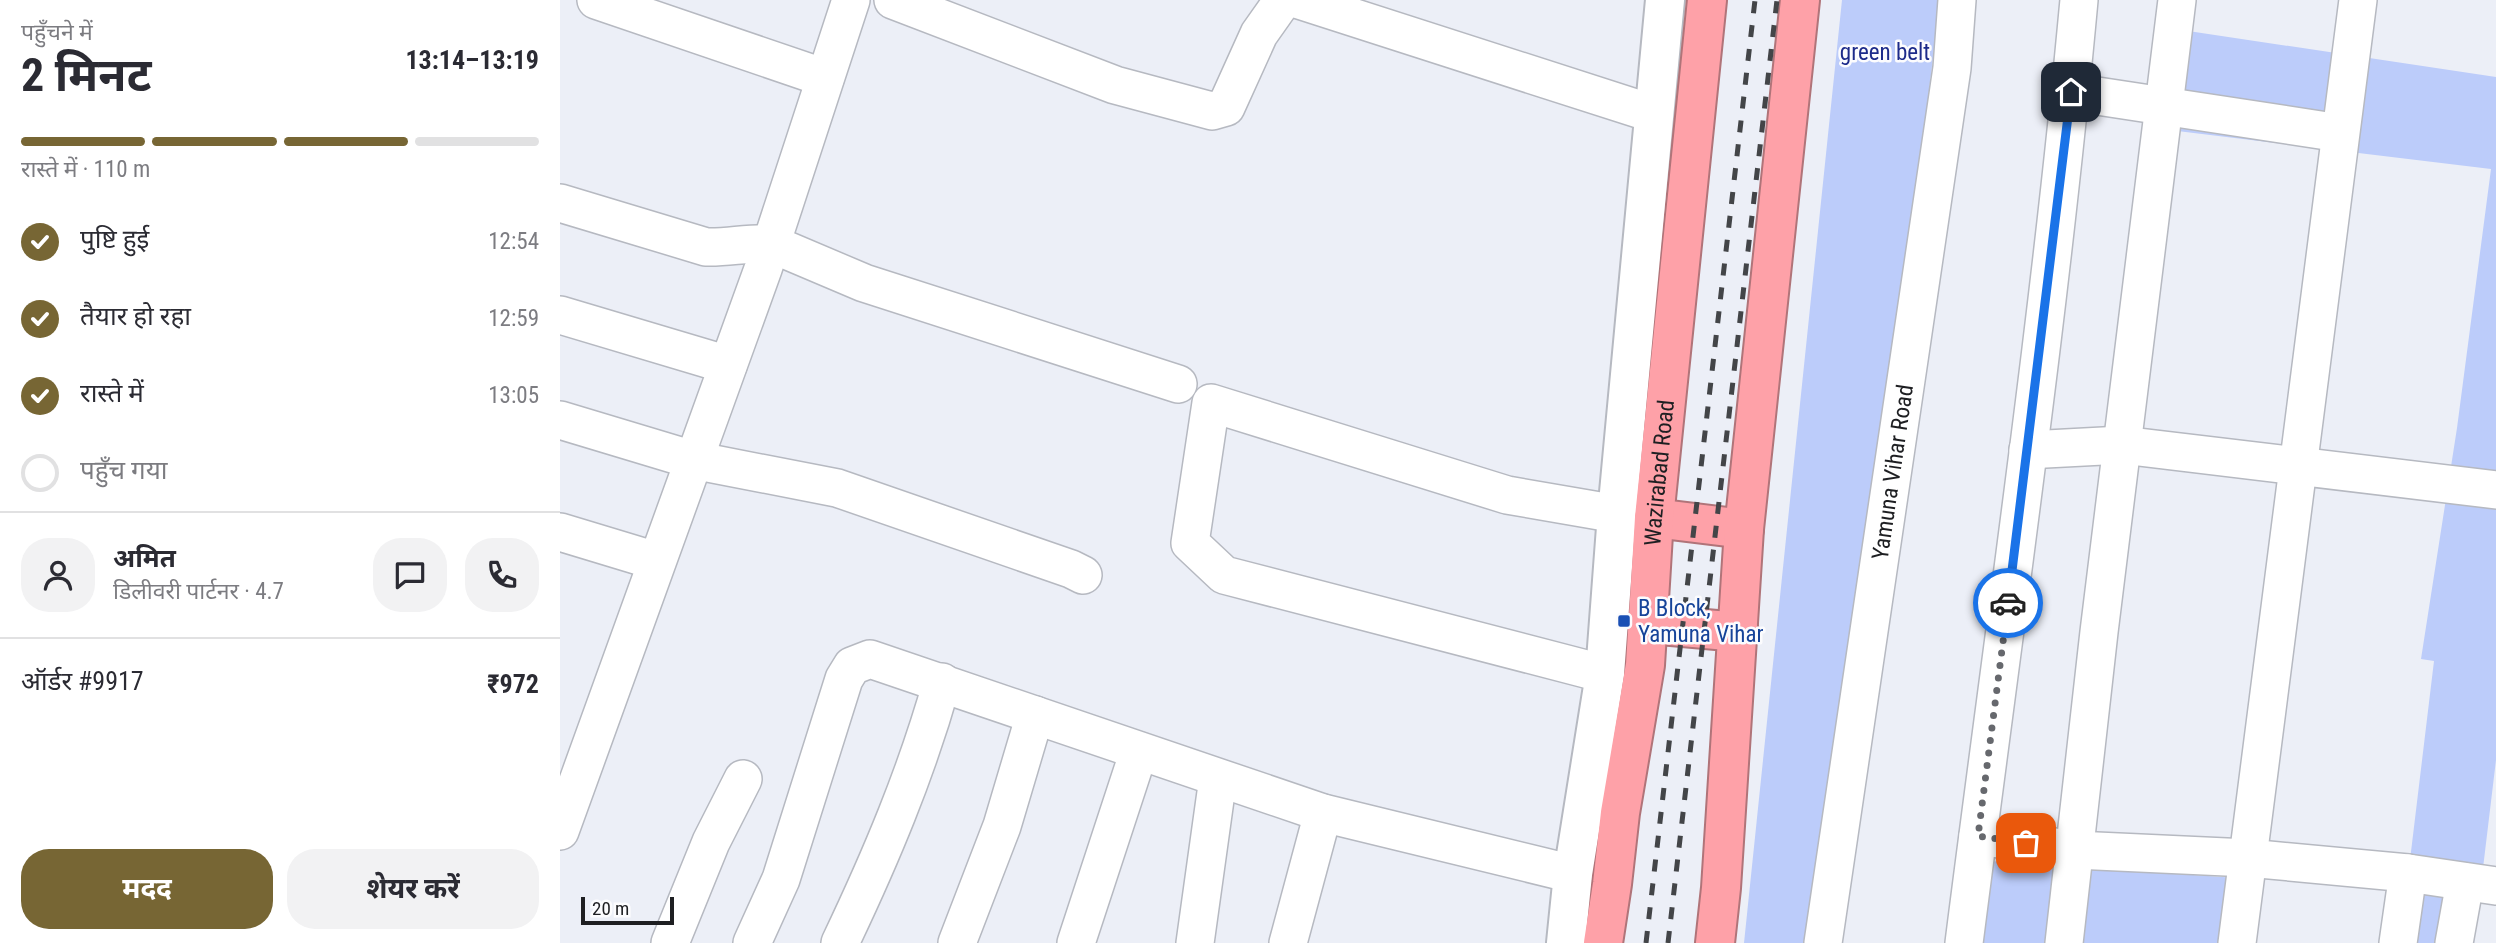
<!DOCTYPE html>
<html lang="hi">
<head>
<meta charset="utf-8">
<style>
  :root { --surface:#fff; --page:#f2f2f3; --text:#2b2b33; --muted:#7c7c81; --line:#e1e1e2; --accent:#776634 }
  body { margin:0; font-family:"Roboto Condensed","Noto Sans Devanagari",sans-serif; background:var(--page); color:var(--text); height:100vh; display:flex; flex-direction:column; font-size:26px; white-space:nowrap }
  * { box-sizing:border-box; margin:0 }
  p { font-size:23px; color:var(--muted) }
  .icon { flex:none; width:38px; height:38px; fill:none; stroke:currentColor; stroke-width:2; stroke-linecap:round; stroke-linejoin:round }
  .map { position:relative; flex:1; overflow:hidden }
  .panel { display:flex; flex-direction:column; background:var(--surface); width:560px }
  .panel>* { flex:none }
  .scale { position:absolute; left:21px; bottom:18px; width:93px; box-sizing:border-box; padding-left:7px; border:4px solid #1e1f22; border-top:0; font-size:19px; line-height:24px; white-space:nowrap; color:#1e1f22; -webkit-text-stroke:5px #fcfcfe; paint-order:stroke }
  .pin { position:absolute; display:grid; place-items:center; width:60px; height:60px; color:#fff; margin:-30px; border-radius:14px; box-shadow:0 4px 10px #0006 }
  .courier { position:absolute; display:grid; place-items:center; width:70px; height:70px; margin:-35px; border:5px solid #1a73e8; border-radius:50%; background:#fff; color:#222; box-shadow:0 2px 9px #0007 }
  .headline em { font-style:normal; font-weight:700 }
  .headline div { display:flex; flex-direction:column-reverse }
  .headline { display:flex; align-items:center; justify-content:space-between; height:119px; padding:0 21px }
  h1 { font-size:46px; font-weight:700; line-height:52px }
  .bar { display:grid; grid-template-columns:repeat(4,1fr); gap:10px 7px; align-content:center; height:84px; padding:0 21px }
  .bar i { height:9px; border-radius:5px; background:var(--line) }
  .bar .selected { background:var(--accent) }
  .bar p { grid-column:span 4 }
  .line { display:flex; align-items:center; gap:18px; padding:0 21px; border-top:2px solid var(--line) }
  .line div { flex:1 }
  .round { display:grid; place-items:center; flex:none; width:74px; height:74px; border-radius:28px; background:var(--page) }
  ol { padding:0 21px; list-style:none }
  li { display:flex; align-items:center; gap:21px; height:77px }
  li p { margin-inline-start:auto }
  li .icon { padding:7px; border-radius:50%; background:var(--accent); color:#fff; stroke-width:4 }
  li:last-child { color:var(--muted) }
  li i { width:38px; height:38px; border:4px solid var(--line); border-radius:50% }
  .primary-button { display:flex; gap:14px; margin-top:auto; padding:14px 21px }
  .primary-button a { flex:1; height:80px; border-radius:28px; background:var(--accent); color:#fff; font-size:28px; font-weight:700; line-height:80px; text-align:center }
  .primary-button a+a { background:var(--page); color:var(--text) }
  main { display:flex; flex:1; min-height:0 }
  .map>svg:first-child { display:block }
  .green { fill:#bcccfa }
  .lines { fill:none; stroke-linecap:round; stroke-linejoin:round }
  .street-casing { stroke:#b6b9c1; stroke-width:40 }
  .secondary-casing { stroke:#b6b9c1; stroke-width:42 }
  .highway-casing { stroke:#b07479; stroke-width:42 }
  .street { stroke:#fff; stroke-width:37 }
  .secondary { stroke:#fff; stroke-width:38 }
  .highway { stroke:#fea1a8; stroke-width:38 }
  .rail { stroke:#434548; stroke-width:5; stroke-dasharray:12 12; stroke-linecap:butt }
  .done { stroke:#66686d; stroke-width:7; stroke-dasharray:0 12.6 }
  .route { stroke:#1a73e8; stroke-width:9 }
  .transit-dot { fill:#1a4fb4; stroke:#fcfcfe; stroke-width:2.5 }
  .labels { text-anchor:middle; stroke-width:5; stroke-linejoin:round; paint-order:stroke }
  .park-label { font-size:23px; fill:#1d2b8a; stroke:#fcfcfe }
  .street-label { font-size:23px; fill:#1e1f22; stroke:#fcfcfe }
  .transit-label { font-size:23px; fill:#164399; stroke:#fcfcfe; text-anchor:start }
</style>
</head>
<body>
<main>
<section class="panel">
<div class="headline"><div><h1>2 मिनट</h1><p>पहुँचने में</p></div><em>13:14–13:19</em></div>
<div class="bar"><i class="selected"></i><i class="selected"></i><i class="selected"></i><i></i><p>रास्ते में · 110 m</p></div>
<ol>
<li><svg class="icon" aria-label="check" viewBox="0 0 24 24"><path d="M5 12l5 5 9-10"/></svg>पुष्टि हुई<p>12:54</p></li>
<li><svg class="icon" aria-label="check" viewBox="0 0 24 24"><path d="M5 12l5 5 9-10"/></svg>तैयार हो रहा<p>12:59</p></li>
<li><svg class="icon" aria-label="check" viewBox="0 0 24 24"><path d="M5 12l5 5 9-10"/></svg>रास्ते में<p>13:05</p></li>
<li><i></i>पहुँच गया</li>
</ol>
<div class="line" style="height:126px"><a class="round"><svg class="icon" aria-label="person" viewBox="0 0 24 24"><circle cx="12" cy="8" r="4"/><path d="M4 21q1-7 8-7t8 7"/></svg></a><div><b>अमित</b><p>डिलीवरी पार्टनर · 4.7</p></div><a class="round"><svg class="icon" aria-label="chat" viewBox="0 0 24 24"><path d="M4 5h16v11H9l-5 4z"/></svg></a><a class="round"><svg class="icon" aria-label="phone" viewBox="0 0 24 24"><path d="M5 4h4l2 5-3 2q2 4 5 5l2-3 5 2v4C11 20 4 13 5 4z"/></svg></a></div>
<div class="line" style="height:91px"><div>ऑर्डर #9917</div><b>₹972</b></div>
<div class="primary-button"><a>मदद</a><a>शेयर करें</a></div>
</section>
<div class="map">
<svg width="1936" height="943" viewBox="0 0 1936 943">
  <rect width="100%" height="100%" fill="#eceff7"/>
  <g class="green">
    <polygon points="1282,0 1380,0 1266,943 1184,943"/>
    <polygon points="1615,29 1936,77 1936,760 1914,943 1840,943 1874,661 1861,659 1897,428 1931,169 1601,129"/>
    <polygon points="1430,861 1677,878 1669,943 1415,943"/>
  </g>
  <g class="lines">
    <defs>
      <g id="street">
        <polyline points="36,0 265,78"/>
        <polyline points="333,0 555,85 652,111 666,107 699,34 723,0"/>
        <polyline points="739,0 1094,114"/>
        <polyline points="1511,92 1780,133"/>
        <path d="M 0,203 L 146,247 C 168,248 189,242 212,244 L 304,283 L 618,384"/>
        <polyline points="0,315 168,365"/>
        <polyline points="0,420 133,460 277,488 511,569 523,575"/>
        <polyline points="1468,450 1562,445 1936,490"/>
        <polyline points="0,532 96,561"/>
        <polyline points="1045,674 664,575 630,543 651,403 947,495 1057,514"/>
        <polyline points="0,831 203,269 291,0"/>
        <polyline points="1418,836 1515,850 1688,858 1848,873 1936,886"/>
        <polyline points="110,943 151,842 183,779"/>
        <polyline points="192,943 221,879 284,679 292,666 310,659 763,813 1013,874"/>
        <path d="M 280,943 C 321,857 356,774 382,682"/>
        <polyline points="397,943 442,826 475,715"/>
        <polyline points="516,943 579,751"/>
        <polyline points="635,943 658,778"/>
        <polyline points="728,943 763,813"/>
        <path id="s1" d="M 1263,943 L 1392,68 L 1397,0"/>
        <path d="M 1404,943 C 1444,629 1490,315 1519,0"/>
        <polyline points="1504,943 1539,632 1617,0"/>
        <polyline points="1677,943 1798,0"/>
        <polyline points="1838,943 1848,873"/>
        <polyline points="1894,943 1905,882"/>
      </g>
      <polyline id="secondary" points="1006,943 1013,874 1045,674 1057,514 1105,0"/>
      <g id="highway">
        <polyline points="1094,518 1184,529"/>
        <polyline points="1089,624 1179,632"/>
        <path id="s2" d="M 1043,943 L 1052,884 L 1060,813 L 1085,665 L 1094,518 L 1147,0"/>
        <polyline points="1155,943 1161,888 1184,529 1240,0"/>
      </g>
    </defs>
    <use href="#street" class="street-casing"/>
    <use href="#secondary" class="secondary-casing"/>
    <use href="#highway" class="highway-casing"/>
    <use href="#street" class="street"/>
    <use href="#secondary" class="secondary"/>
    <use href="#highway" class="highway"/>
    <g class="rail">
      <polyline points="1086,943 1195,0"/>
      <polyline points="1108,943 1217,0"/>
    </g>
  </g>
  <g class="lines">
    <polyline class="done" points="1448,603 1418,836 1466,843"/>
    <polyline class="route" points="1448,603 1511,92"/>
  </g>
  <rect class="transit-dot" x="1057" y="614" width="14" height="14" rx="3.5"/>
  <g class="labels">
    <g class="park-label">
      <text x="1325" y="60">green belt</text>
    </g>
    <g class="street-label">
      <text dy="8" stroke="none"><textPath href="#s2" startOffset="474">Wazirabad Road</textPath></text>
      <text dy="8" stroke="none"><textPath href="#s1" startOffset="476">Yamuna Vihar Road</textPath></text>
    </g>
    <g class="transit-label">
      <text x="1078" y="616">B Block,<tspan x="1078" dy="26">Yamuna Vihar</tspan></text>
    </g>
  </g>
</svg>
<div class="scale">20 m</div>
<div class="pin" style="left:1466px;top:843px;background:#ea580c"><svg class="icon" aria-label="bag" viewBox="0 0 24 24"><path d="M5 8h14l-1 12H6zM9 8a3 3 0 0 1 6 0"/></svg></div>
<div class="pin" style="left:1511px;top:92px;background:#1f2937"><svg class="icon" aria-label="home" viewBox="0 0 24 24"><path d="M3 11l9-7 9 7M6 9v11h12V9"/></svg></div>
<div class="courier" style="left:1448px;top:603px"><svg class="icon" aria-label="car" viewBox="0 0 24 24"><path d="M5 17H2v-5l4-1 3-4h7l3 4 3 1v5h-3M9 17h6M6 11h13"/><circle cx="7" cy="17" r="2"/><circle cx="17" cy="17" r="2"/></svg></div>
</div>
</main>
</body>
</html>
